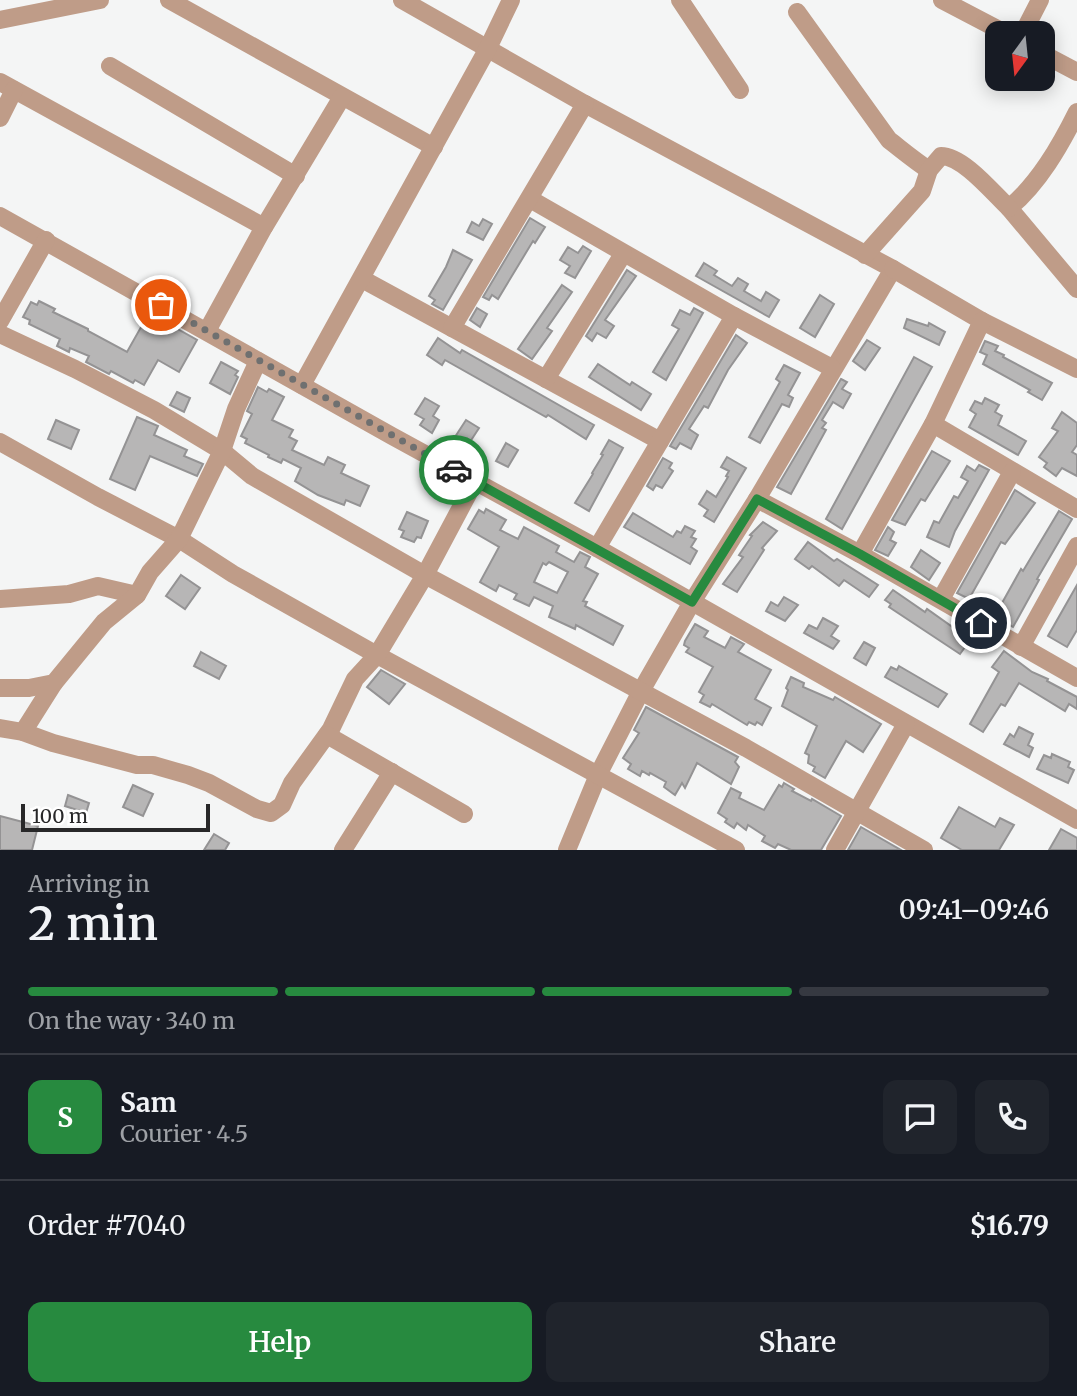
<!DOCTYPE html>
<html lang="en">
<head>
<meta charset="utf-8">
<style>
  :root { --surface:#171b24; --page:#20242c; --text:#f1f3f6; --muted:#9ea1a6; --line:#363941; --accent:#278a3f }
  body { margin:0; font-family:Merriweather,serif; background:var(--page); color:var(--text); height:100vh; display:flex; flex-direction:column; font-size:26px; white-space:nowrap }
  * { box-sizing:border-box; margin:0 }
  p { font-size:23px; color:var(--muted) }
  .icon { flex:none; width:38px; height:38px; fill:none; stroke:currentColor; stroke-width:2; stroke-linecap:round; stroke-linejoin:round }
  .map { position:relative; height:850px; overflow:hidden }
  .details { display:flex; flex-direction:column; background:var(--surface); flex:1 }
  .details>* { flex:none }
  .needle { width:46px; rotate:195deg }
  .fabs { position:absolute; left:985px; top:21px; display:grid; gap:14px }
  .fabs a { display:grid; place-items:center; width:70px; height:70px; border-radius:14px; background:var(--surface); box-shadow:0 4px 18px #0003; font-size:35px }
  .scale { position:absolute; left:21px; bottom:18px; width:189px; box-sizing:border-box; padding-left:7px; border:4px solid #282829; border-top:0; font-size:19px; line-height:24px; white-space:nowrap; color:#282829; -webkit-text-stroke:5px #fff; paint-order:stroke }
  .pin { position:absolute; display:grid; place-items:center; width:60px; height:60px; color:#fff; margin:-30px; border:4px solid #fff; border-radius:50%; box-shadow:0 2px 7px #0007 }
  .courier { position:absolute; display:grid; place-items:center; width:70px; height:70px; margin:-35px; border:5px solid #278a3f; border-radius:50%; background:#fff; color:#222; box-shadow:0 2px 9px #0007 }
  .overview em { font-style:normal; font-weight:600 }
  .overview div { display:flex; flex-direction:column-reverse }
  .overview { display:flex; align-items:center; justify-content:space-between; height:119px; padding:0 28px }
  h1 { font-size:46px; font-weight:600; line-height:52px }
  .bar { display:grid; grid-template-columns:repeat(4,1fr); gap:10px 7px; align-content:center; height:84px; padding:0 28px }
  .bar i { height:9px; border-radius:5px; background:var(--line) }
  .bar .active { background:var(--accent) }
  .bar p { grid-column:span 4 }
  .line { display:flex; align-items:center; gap:18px; padding:0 28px; border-top:2px solid var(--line) }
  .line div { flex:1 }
  .round { display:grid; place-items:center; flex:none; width:74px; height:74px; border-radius:14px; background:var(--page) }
  .action { display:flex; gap:14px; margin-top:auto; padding:14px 28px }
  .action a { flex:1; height:80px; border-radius:14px; background:var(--accent); color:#fff; font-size:28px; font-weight:600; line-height:80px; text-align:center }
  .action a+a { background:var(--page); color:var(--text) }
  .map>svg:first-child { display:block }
  .building { fill:#b7b6b6; stroke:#949394; stroke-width:2; fill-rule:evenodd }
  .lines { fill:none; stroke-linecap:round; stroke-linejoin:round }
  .minor { stroke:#bf9c88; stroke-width:18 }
  .done { stroke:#6f7070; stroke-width:7; stroke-dasharray:0 12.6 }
  .route { stroke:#278a3f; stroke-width:9 }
</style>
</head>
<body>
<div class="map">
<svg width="1077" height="850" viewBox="0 0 1077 850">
  <rect width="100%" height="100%" fill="#f4f5f5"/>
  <g class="building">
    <polygon points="530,218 545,227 535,243 533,241 498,299 492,295 489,300 483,297"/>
    <polygon points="483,219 492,224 483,240 467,232 472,222 479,226"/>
    <polygon points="583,246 591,251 575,278 565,273 570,266 560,260 568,247 578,253"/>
    <polygon points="453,250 472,260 443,310 432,304 435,300 429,296 446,267"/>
    <polygon points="704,263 717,271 714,275 732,286 738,278 748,284 744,291 761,301 766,292 779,300 769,317 696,276"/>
    <polygon points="627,270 636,276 605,320 614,326 606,338 597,333 592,341 586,336"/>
    <polygon points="562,285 572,292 547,328 552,331 532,359 518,349"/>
    <polygon points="820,295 834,304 815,337 800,328"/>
    <polygon points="39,301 55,309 53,312 88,329 88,331 127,352 149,313 197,340 179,372 158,360 144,385 135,380 133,383 111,371 109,374 86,362 89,356 70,348 69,352 57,346 60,339 29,324 30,320 23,317 31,302 37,305"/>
    <polygon points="477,308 487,314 480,327 470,320"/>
    <polygon points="694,308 703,313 666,380 653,372 679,329 672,325 680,310 690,315"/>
    <polygon points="907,319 928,326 929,323 945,332 939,345 904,328"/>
    <polygon points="736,335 747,343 728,370 708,408 704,406 689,429 698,435 691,449 680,443 676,449 670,446"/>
    <polygon points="438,338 460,353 462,350 594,425 586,439 548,415 546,417 445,360 442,365 427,355"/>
    <polygon points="867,340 880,348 865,370 853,361"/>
    <polygon points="985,341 998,346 995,351 1004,355 1003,357 1052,383 1042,400 1028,392 1030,390 983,364 987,355 980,352"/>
    <polygon points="914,357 932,367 842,529 826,519"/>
    <polygon points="221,362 238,371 235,375 238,377 230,394 210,383"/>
    <polygon points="598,364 630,385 632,382 651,394 641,410 589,377"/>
    <polygon points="784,365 800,373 788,395 793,398 789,407 782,404 760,443 749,437 780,382 776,379"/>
    <polygon points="841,379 847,382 842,389 851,394 843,408 833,402 822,420 826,423 822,428 826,430 791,494 777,487"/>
    <polygon points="258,387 267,392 269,389 284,397 272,420 293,430 289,437 297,441 292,450 324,465 328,457 345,465 341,473 369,486 360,506 346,500 344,505 318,495 295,481 301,468 283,459 281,463 268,457 269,455 245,443 247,439 241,436 252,414 247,411"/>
    <polygon points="177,392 190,398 184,412 170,405"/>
    <polygon points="425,398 439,406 433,416 439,420 432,433 420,425 424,419 415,414"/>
    <polygon points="985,398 999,405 995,412 1002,416 998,425 1026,441 1018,455 969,427 976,414 970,410 975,401 982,404"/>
    <polygon points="1062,412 1077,423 1077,445 1072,452 1077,455 1077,476 1062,468 1056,476 1044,467 1047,463 1039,457 1058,431 1052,428"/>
    <polygon points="137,417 158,426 154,435 187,450 184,456 203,464 197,476 150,456 135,490 110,479"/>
    <polygon points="56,420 79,430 71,449 48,439"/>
    <polygon points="466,420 479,428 468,445 455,437"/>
    <polygon points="609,440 623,448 589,511 575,503 593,474 592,473 603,455 601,454"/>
    <polygon points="506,443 518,450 508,467 496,461"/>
    <polygon points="932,451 950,461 925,501 921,499 905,525 892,520"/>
    <polygon points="727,457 746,468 714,522 704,516 708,510 699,504 707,491 716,497 728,477 726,476 729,471 721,467"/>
    <polygon points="663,458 672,463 669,468 673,471 662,488 656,485 653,490 647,486"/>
    <polygon points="979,465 989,470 955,531 949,547 927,537 934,521 939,523 954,496 958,498 968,481 961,477 967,466 975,471"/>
    <polygon points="1015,490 1035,503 1005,544 1001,542 969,599 957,593"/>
    <path d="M 486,509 L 506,520 L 500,530 L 518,539 L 524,527 L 559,546 L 556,552 L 574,562 L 580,552 L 590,557 L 585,567 L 598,574 L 583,601 L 587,602 L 585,606 L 623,626 L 613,645 L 576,625 L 575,629 L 549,617 L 553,606 L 534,597 L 529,606 L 514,599 L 517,594 L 499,585 L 496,591 L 480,582 L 499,547 L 468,529 L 479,510 L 484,513 ZM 549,562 L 568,572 L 557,593 L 534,582 L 543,563 L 546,565 Z"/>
    <polygon points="1059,511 1072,519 1037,579 1039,580 1013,627 998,619 1001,614 994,611 999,601 1002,603 1021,569 1023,571"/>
    <polygon points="407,512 428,521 421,538 417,537 414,542 401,537 404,531 399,529"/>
    <polygon points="633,513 673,537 677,531 681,533 685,526 695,531 691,537 696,539 691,547 697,551 690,564 624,527"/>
    <polygon points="763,522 777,531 762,548 764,550 737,592 723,584 743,557 739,555 752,536 750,535"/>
    <polygon points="888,527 894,532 890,540 896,543 888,556 875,550"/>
    <polygon points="808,542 834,561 837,559 878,585 869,597 844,580 839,586 812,566 809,569 795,559"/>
    <polygon points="921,550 940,563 929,580 911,567"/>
    <polygon points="181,575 200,588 185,609 166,596"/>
    <polygon points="1077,585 1077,630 1067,647 1048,636"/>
    <polygon points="893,590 925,612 927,609 954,628 956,625 973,636 960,654 889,607 891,604 885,600"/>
    <polygon points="784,597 798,605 785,621 766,611 771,602 778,606"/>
    <polygon points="823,618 838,626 831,636 839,641 833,649 804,633 809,625 817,629"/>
    <polygon points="695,624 708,631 704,637 725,648 731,637 744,644 738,652 771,670 755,699 771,708 762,725 757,722 755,725 749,722 747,725 712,704 710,707 700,702 704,695 699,692 713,667 686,652 689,648 684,645 685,641"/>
    <polygon points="864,642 875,648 866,665 854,658"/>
    <polygon points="1004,651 1032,672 1048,679 1047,681 1077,697 1077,709 1069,704 1065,711 1019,683 1005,706 1001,704 983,732 970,724 999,672 992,667"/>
    <polygon points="201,652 226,666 219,679 194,666"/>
    <polygon points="899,666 947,694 938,707 885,677 891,667 897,670"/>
    <polygon points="381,670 405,684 389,704 367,687"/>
    <polygon points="791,677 804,683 803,687 833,700 835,697 881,724 863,752 846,741 825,778 813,771 815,767 808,763 809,755 805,753 817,726 782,706 788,690 786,688"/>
    <polygon points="646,707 738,757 735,762 739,767 731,784 697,763 685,788 682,783 675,795 664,787 666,782 650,773 649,775 642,771 640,776 628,769 631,764 623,758 639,733 634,730"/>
    <polygon points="1019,727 1033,734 1028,745 1033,748 1029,757 1004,744 1010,734 1014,737"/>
    <polygon points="1052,754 1070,762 1068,767 1074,770 1068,783 1037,769 1044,755 1051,758"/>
    <polygon points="784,783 794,789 792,791 811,801 812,799 841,816 821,850 791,850 778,844 775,848 762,841 765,836 748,825 746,830 737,823 734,828 725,822 727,819 718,813 731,788 741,793 739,798 764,810 779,785 782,787"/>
    <polygon points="133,785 153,794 143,816 123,807"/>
    <polygon points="68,795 89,803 86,813 65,806"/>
    <polygon points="959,807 995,827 1000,818 1014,825 999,850 962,850 941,838"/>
    <polygon points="0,816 38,826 32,850 0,850"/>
    <polygon points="861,827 901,850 848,850"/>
    <polygon points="1061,829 1077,838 1077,850 1049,850"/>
    <polygon points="214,834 229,843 225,850 204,850"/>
  </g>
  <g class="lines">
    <g class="minor">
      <polyline points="169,0 434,147"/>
      <polyline points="402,0 585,104 893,269 757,499 692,602 641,691 598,775 567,850"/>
      <polyline points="680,0 740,90"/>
      <polyline points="942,0 1005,33"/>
      <path d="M 797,12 L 889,140 C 902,150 915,161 929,170"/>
      <polyline points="0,20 100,0"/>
      <polyline points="1023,33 1040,0"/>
      <polyline points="1043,54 1077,72"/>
      <polyline points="110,66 296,176"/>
      <polyline points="0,82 264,227"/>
      <path d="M 1077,112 C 1060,146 1039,183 1009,208 L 1077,289"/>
      <polyline points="0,118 14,90"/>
      <polyline points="530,199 734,316 832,368"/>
      <polyline points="0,216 392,436 597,548 1077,820"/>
      <path d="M 865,255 L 922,191 L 929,170 L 941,156 C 963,156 993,193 1009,208"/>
      <polyline points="893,269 982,321 1077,369"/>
      <polyline points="362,279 660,441"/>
      <polyline points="0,321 46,240"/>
      <polyline points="452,328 585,104"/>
      <polyline points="207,331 264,227 342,97"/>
      <polyline points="0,334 75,369 154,410 222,451 252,476 425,575 746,748 924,850"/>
      <polyline points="546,379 623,254"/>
      <polyline points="302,385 488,48 511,0"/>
      <polyline points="933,424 1077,509"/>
      <polyline points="0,442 98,497 179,539 233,574 377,655 736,850"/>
      <polyline points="757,499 860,554 1077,678"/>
      <polyline points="597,548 734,316"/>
      <polyline points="860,554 933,424 982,321"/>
      <polyline points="0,599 69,594 98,586 137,595"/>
      <polyline points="941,599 1012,472"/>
      <polyline points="1021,647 1077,546"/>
      <polyline points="0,688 29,688 54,683 104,622 137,595 150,572 179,539 222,451 236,409 258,361"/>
      <polyline points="0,728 23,732 53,743 137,765 153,765 188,775 209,783 257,809 271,813 282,805 292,783 331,729 355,679 377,655 425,575 475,481"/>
      <polyline points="23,732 54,683"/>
      <polyline points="327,735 464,814"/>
      <polyline points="343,850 392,772"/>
      <polyline points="835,850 906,724"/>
    </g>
  </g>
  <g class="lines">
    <polyline class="done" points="161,305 454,470"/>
    <polyline class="route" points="454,470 692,602 757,499 860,554 981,623"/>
  </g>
</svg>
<div class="fabs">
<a><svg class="needle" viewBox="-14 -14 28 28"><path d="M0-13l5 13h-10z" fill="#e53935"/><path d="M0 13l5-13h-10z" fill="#9ea1a6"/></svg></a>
</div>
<div class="scale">100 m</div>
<div class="pin" style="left:161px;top:305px;background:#ea580c"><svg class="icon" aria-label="bag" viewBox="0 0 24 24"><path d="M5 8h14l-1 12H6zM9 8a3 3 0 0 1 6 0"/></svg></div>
<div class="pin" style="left:981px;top:623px;background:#1f2937"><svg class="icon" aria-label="home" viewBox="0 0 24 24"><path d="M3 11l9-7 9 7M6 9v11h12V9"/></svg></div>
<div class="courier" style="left:454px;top:470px"><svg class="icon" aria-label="car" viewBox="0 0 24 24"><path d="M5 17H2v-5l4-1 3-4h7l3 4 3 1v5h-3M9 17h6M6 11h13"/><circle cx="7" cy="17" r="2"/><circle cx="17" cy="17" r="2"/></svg></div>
</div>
<section class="details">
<div class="overview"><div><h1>2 min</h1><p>Arriving in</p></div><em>09:41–09:46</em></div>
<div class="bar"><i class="active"></i><i class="active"></i><i class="active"></i><i></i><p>On the way · 340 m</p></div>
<div class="line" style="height:126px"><b class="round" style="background:var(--accent);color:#fff">S</b><div><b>Sam</b><p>Courier · 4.5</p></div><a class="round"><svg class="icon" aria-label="chat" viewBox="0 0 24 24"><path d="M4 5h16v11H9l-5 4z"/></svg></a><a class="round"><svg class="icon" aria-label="phone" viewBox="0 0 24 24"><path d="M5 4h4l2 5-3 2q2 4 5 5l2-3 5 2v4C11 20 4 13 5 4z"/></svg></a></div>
<div class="line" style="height:91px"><div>Order #7040</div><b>$16.79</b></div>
<div class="action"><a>Help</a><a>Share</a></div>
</section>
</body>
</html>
